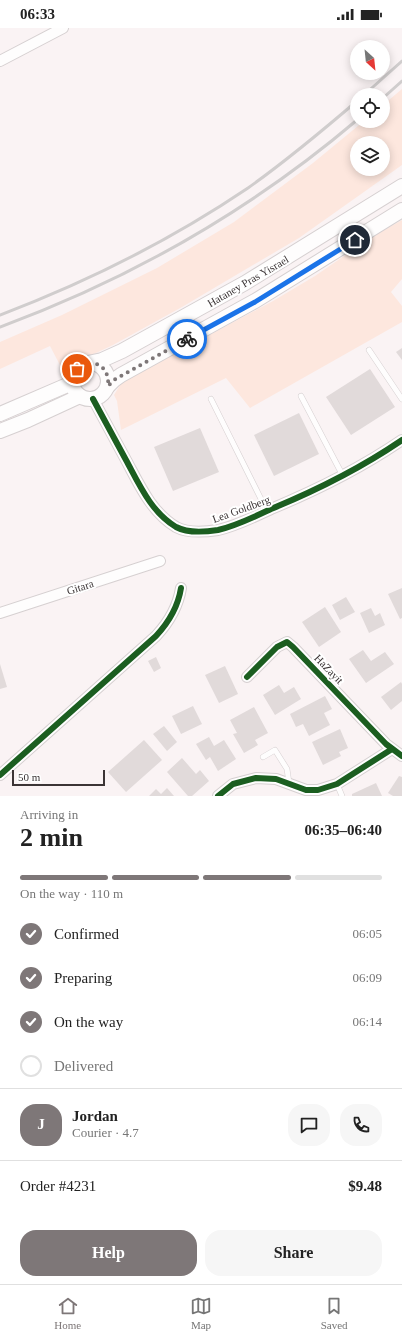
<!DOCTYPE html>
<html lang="en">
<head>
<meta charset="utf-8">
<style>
  :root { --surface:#fff; --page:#f6f6f6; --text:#222; --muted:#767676; --line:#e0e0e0; --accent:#7e7778 }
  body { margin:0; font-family:"Times New Roman",serif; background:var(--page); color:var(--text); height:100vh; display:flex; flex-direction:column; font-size:15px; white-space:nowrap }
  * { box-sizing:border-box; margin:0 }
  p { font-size:13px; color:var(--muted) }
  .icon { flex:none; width:22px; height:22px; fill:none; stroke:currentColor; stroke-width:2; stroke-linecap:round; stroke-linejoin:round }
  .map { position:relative; height:768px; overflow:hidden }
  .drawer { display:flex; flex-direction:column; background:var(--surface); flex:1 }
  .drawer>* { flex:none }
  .needle { width:26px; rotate:153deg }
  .controls { position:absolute; left:350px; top:12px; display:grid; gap:8px }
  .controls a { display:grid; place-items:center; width:40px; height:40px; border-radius:50%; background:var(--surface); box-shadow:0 2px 10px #0003; font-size:20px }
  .scale { position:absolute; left:12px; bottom:10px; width:93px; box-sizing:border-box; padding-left:4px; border:2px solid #3b3435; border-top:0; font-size:11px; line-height:14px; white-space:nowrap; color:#3b3435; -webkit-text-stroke:3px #fff; paint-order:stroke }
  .pin { position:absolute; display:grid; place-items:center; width:34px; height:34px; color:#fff; margin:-17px; border:2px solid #fff; border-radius:50%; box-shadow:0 1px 4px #0007 }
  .courier { position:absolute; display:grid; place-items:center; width:40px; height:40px; margin:-20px; border:3px solid #1a73e8; border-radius:50%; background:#fff; color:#222; box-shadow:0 1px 5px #0007 }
  .overview em { font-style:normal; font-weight:700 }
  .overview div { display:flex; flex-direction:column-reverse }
  .overview { display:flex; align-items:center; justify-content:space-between; height:68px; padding:0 20px }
  h1 { font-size:26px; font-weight:700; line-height:30px }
  .bar { display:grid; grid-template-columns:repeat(4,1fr); gap:6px 4px; align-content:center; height:48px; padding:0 20px }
  .bar i { height:5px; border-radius:3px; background:var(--line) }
  .bar .active { background:var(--accent) }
  .bar p { grid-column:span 4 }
  .line { display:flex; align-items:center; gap:10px; padding:0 20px; border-top:1px solid var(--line) }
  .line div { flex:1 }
  .round { display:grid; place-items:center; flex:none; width:42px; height:42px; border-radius:16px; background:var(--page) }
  ol { padding:0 20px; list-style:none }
  li { display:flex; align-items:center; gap:12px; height:44px }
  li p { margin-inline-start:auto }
  li .icon { padding:4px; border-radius:50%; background:var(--accent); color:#fff; stroke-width:4 }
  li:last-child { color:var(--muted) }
  li i { width:22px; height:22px; border:2px solid var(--line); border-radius:50% }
  .button { display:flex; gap:8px; margin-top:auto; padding:8px 20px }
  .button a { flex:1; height:46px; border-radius:16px; background:var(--accent); color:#fff; font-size:16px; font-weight:700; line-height:46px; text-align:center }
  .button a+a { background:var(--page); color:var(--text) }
  .status { display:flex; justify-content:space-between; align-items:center; height:28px; padding:0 20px; background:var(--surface); direction:ltr }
  .status svg { height:11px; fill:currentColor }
  .tabs { display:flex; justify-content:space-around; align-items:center; height:56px; border-top:1px solid var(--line); background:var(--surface); font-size:11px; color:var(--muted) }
  .tabs a { display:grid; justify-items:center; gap:2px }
  .tabs .active { color:var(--accent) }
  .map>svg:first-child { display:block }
  .green { fill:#fde7de; fill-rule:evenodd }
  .building { fill:#e1dada }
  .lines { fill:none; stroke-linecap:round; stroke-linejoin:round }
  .lane-casing { stroke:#d6d0d1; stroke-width:6 }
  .street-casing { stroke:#d6d0d1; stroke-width:12 }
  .secondary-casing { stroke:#d6d0d1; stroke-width:16 }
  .lane { stroke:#fefdfd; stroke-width:5 }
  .street { stroke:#fefdfd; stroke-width:10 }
  .secondary { stroke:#fefdfd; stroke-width:14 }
  .rail { stroke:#d0cdcd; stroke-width:3 }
  .cycleway-casing { stroke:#fff; stroke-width:8 }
  .cycleway { stroke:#1b5e20; stroke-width:6 }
  .done { stroke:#7e7778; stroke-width:4; stroke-dasharray:0 7.2 }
  .route { stroke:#1a73e8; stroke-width:5 }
  .labels { text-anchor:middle; stroke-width:4; stroke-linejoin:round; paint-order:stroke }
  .street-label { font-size:11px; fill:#3b3435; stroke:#fff }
</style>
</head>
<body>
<div class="status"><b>06:33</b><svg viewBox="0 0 49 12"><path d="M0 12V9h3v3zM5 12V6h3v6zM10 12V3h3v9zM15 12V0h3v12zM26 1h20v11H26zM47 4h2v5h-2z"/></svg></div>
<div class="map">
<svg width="402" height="768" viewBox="0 0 402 768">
  <rect width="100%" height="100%" fill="#faf3f4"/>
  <g class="green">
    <path d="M 402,61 L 402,137 L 299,210 L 182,279 L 113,317 L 62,341 L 50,318 L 0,341 L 0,314 L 62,287 L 157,240 L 234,194 L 313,135 L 364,93 L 383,93 L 383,77 ZM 357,115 L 383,115 L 383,141 L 357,141 Z"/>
    <polygon points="402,192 402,251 391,264 402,278 402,294 250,380 226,350 121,402 117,373 114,367 122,354 273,273 315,248 370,210"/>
  </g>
  <g class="building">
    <polygon points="402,320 402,332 396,324"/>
    <polygon points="370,341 395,379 351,407 326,369"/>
    <polygon points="299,385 319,426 274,448 254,407"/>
    <polygon points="200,400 219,444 173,463 154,419"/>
    <polygon points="402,560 402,590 400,591 388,566"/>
    <polygon points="346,569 355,584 340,592 332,577"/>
    <polygon points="325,579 341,604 319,619 302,594"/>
    <polygon points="371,580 375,588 380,585 385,597 369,605 360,585"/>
    <polygon points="363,622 371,633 385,624 394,636 366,655 349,631"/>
    <polygon points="156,629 161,640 154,644 148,633"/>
    <polygon points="0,636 7,659 0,661"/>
    <polygon points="225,638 238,666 219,675 205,647"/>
    <polygon points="401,654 402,656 402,673 391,682 381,669"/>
    <polygon points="279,657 284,665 294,659 301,671 275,687 263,667"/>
    <polygon points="325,668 332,681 324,685 330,697 309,708 303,696 296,699 290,686"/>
    <polygon points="193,678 202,696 181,706 172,688"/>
    <polygon points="254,679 268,705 255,712 258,717 244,725 233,706 237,705 230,692"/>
    <polygon points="164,698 177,714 167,723 153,706"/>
    <polygon points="340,701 348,720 339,724 341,728 323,737 312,714"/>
    <polygon points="209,709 214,718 224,712 236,731 218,743 210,729 206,732 196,716"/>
    <polygon points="144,712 162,732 126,764 108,744"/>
    <polygon points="182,730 196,746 200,742 209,753 192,768 188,768 167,744"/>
    <polygon points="399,748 402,749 402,768 393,768 388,765"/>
    <polygon points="376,755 382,768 352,768 352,766"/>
    <polygon points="167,760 174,768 149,768 156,761 161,766"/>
  </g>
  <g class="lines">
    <defs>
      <g id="lane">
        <polyline points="369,322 402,371"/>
        <polyline points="301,368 343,448"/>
        <polyline points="211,371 267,483"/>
        <polyline points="263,729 275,722 287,741 289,755"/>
        <polyline points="337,756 342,768"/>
      </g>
      <g id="street">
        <polyline points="0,33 63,0"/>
        <path d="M 93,371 C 104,391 115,412 126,432 C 139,456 151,484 176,499 C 187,505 205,504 218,502 C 236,498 254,489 271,481 C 317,462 361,440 402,412"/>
        <polyline points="0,585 160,533"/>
        <polyline points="247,649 277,619 287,614 293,619 386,716 402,728"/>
        <path d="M 0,747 L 156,608 C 169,594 178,579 181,560"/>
        <polyline points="218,768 233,756 256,750 276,751 306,762 318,762 337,756 392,721"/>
      </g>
      <g id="secondary">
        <circle cx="90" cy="353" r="18"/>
        <polyline points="88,335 102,332 122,323 245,255 402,158"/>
        <polyline points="108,358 114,352 121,347 255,273 402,182"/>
        <polyline points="0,386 72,355"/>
        <polyline points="0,403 28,392 80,368"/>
      </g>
    </defs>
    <use href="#lane" class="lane-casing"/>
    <use href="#street" class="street-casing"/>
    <use href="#secondary" class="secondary-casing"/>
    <use href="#lane" class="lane"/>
    <use href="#street" class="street"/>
    <use href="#secondary" class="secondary"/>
    <g class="rail">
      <polyline points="364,67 402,33"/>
      <polyline points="383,70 402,53"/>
      <path d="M 0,287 C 87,254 171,212 248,160 C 286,133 322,103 357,73"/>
      <path d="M 0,299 C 130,251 251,182 357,92"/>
    </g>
    <defs>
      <g id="cycleway">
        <path d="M 93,371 C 104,391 115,412 126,432 C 139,456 151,484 176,499 C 187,505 205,504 218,502 C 236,498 254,489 271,481 C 317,462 361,440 402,412"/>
        <polyline points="247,649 277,619 287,614 293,619 386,716 402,728"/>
        <path d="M 0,747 L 156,608 C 169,594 178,579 181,560"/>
        <polyline points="218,768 233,756 256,750 276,751 306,762 318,762 337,756 392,721"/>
      </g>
    </defs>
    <use href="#cycleway" class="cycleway-casing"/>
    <use href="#cycleway" class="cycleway"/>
  </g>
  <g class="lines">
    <path class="done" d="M 77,341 C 93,328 110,338 108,358 L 114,352 L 187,311"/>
    <polyline class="route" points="187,311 255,274 355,212"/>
  </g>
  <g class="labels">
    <g class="street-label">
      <text transform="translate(248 253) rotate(-30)" y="4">Hataney Pras Yisrael</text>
      <text transform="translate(241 481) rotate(-20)" y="4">Lea Goldberg</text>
      <text transform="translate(80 559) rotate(-18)" y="4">Gitara</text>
      <text transform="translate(329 641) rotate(46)" y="4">HaZayit</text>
    </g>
  </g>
</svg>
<div class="controls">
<a><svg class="needle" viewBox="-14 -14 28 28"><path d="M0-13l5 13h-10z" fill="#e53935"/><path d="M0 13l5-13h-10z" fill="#767676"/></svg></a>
<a><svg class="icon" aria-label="locate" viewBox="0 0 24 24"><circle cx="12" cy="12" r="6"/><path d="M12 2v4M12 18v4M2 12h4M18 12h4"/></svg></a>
<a><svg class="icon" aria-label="layers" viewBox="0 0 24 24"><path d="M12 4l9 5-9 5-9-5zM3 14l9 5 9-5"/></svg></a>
</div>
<div class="scale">50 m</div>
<div class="pin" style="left:77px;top:341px;background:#ea580c"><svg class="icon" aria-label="bag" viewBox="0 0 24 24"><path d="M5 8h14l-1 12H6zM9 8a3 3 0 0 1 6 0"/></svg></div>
<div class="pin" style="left:355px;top:212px;background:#1f2937"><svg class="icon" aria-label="home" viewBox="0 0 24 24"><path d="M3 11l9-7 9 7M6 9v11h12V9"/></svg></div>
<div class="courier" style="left:187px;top:311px"><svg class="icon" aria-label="bike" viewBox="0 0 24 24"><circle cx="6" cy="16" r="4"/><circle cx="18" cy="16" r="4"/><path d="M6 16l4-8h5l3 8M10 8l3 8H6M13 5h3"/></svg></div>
</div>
<section class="drawer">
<div class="overview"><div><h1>2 min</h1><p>Arriving in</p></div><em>06:35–06:40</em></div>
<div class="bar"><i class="active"></i><i class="active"></i><i class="active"></i><i></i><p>On the way · 110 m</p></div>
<ol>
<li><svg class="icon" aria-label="check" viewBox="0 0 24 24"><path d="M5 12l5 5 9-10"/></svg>Confirmed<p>06:05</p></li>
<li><svg class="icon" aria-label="check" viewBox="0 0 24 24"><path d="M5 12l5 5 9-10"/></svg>Preparing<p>06:09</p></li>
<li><svg class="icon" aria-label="check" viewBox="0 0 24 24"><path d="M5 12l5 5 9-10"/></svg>On the way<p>06:14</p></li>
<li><i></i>Delivered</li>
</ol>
<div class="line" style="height:72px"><b class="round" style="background:var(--accent);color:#fff">J</b><div><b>Jordan</b><p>Courier · 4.7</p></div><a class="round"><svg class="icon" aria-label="chat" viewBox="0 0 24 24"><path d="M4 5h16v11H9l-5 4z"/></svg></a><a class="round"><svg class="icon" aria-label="phone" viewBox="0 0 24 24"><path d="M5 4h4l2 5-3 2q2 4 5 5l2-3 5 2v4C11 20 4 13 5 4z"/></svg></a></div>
<div class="line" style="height:52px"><div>Order #4231</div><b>$9.48</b></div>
<div class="button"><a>Help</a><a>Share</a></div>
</section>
<nav class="tabs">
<a class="active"><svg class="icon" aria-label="home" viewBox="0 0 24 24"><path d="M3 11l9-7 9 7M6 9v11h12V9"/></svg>Home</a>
<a><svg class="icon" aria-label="map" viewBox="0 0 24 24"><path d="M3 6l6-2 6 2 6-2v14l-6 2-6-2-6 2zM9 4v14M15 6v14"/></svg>Map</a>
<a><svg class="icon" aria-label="saved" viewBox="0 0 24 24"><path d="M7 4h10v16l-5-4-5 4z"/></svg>Saved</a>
</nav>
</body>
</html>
